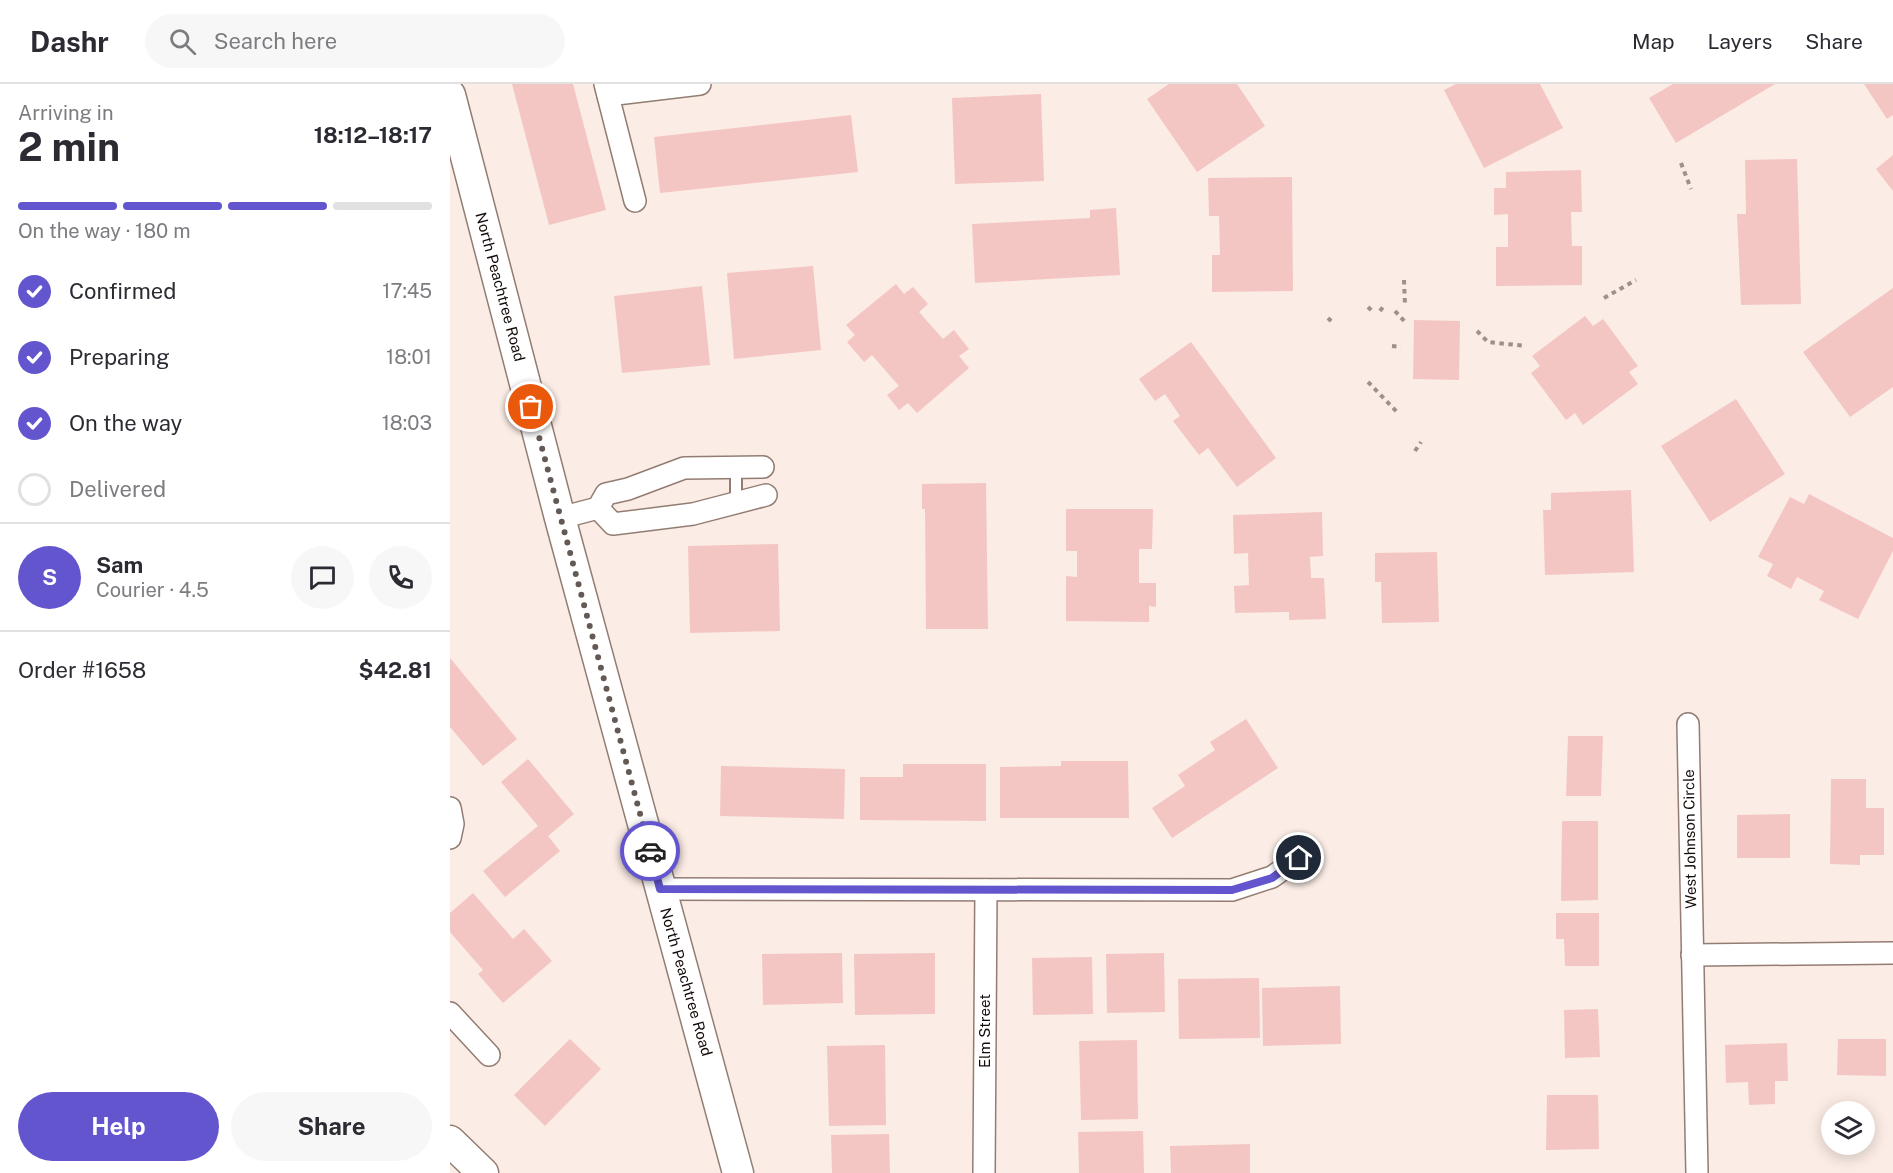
<!DOCTYPE html>
<html lang="en">
<head>
<meta charset="utf-8">
<style>
  :root { --surface:#fff; --page:#f7f7f7; --text:#2b2b33; --muted:#7c7c81; --line:#e1e1e2; --accent:#6255ce }
  body { margin:0; font-family:"Public Sans",sans-serif; background:var(--page); color:var(--text); height:100vh; display:flex; flex-direction:column; font-size:22px; white-space:nowrap }
  * { box-sizing:border-box; margin:0 }
  p { font-size:20px; color:var(--muted) }
  .icon { flex:none; width:33px; height:33px; fill:none; stroke:currentColor; stroke-width:2; stroke-linecap:round; stroke-linejoin:round }
  .map { position:relative; flex:1; overflow:hidden }
  .sheet { display:flex; flex-direction:column; background:var(--surface); width:450px }
  .sheet>* { flex:none }
  .buttons { position:absolute; left:1371px; top:1017px; display:grid; gap:12px }
  .buttons a { display:grid; place-items:center; width:54px; height:54px; border-radius:50%; background:var(--surface); box-shadow:0 3px 15px #0003; font-size:30px }
  .pin { position:absolute; display:grid; place-items:center; width:51px; height:51px; color:#fff; margin:-26px; border:3px solid #fff; border-radius:50%; box-shadow:0 2px 6px #0007 }
  .courier { position:absolute; display:grid; place-items:center; width:60px; height:60px; margin:-30px; border:4px solid #6255ce; border-radius:50%; background:#fff; color:#222; box-shadow:0 2px 8px #0007 }
  .head em { font-style:normal; font-weight:700 }
  .head div { display:flex; flex-direction:column-reverse }
  .head { display:flex; align-items:center; justify-content:space-between; height:102px; padding:0 18px }
  h1 { font-size:39px; font-weight:700; line-height:45px }
  .bar { display:grid; grid-template-columns:repeat(4,1fr); gap:9px 6px; align-content:center; height:72px; padding:0 18px }
  .bar i { height:8px; border-radius:4px; background:var(--line) }
  .bar .current { background:var(--accent) }
  .bar p { grid-column:span 4 }
  .line { display:flex; align-items:center; gap:15px; padding:0 18px; border-top:2px solid var(--line) }
  .line div { flex:1 }
  .round { display:grid; place-items:center; flex:none; width:63px; height:63px; border-radius:32px; background:var(--page) }
  ol { padding:0 18px; list-style:none }
  li { display:flex; align-items:center; gap:18px; height:66px }
  li p { margin-inline-start:auto }
  li .icon { padding:6px; border-radius:50%; background:var(--accent); color:#fff; stroke-width:4 }
  li:last-child { color:var(--muted) }
  li i { width:33px; height:33px; border:3px solid var(--line); border-radius:50% }
  .cta { display:flex; gap:12px; margin-top:auto; padding:12px 18px }
  .cta a { flex:1; height:69px; border-radius:36px; background:var(--accent); color:#fff; font-size:24px; font-weight:700; line-height:69px; text-align:center }
  .cta a+a { background:var(--page); color:var(--text) }
  header { display:flex; align-items:center; gap:36px; box-sizing:border-box; height:84px; padding:0 30px; background:var(--surface); border-bottom:2px solid var(--line) }
  header strong { font-size:28px }
  nav { display:flex; gap:33px; margin-inline-start:auto; font-size:21px }
  .search { width:420px; height:54px; background:var(--page); display:flex; align-items:center; gap:15px; box-sizing:border-box; padding:0 21px; border-radius:33px; color:var(--muted); font-size:22px }
  main { display:flex; flex:1; min-height:0 }
  .map>svg:first-child { display:block }
  .building { fill:#f4c6c3 }
  .lines { fill:none; stroke-linecap:round; stroke-linejoin:round }
  .lane-casing { stroke:#937d73; stroke-width:14 }
  .street-casing { stroke:#937d73; stroke-width:24 }
  .secondary-casing { stroke:#937d73; stroke-width:33 }
  .path { stroke:#9d918b; stroke-width:4; stroke-dasharray:4.5 4.5; stroke-linecap:butt }
  .lane { stroke:#fff; stroke-width:10 }
  .street { stroke:#fff; stroke-width:21 }
  .secondary { stroke:#fff; stroke-width:30 }
  .done { stroke:#645a55; stroke-width:6; stroke-dasharray:0 10.8 }
  .route { stroke:#6255ce; stroke-width:8 }
  .labels { text-anchor:middle; stroke-width:5; stroke-linejoin:round; paint-order:stroke }
  .street-label { font-size:15px; fill:#130b08; stroke:#fff }
</style>
</head>
<body>
<header>
<strong>Dashr</strong>
<div class="search"><svg class="icon" aria-label="search" viewBox="0 0 24 24"><circle cx="10" cy="10" r="6"/><path d="M15 15l6 6"/></svg>Search here</div>
<nav><a>Map</a><a>Layers</a><a>Share</a></nav>
</header>
<main>
<section class="sheet">
<div class="head"><div><h1>2 min</h1><p>Arriving in</p></div><em>18:12–18:17</em></div>
<div class="bar"><i class="current"></i><i class="current"></i><i class="current"></i><i></i><p>On the way · 180 m</p></div>
<ol>
<li><svg class="icon" aria-label="check" viewBox="0 0 24 24"><path d="M5 12l5 5 9-10"/></svg>Confirmed<p>17:45</p></li>
<li><svg class="icon" aria-label="check" viewBox="0 0 24 24"><path d="M5 12l5 5 9-10"/></svg>Preparing<p>18:01</p></li>
<li><svg class="icon" aria-label="check" viewBox="0 0 24 24"><path d="M5 12l5 5 9-10"/></svg>On the way<p>18:03</p></li>
<li><i></i>Delivered</li>
</ol>
<div class="line" style="height:108px"><b class="round" style="background:var(--accent);color:#fff">S</b><div><b>Sam</b><p>Courier · 4.5</p></div><a class="round"><svg class="icon" aria-label="chat" viewBox="0 0 24 24"><path d="M4 5h16v11H9l-5 4z"/></svg></a><a class="round"><svg class="icon" aria-label="phone" viewBox="0 0 24 24"><path d="M5 4h4l2 5-3 2q2 4 5 5l2-3 5 2v4C11 20 4 13 5 4z"/></svg></a></div>
<div class="line" style="height:78px"><div>Order #1658</div><b>$42.81</b></div>
<div class="cta"><a>Help</a><a>Share</a></div>
</section>
<div class="map">
<svg width="1443" height="1089" viewBox="0 0 1443 1089">
  <rect width="100%" height="100%" fill="#fbece5"/>
  <g class="building">
    <polygon points="62,0 123,0 156,126 99,141"/>
    <polygon points="719,0 787,0 815,42 747,88 697,15"/>
    <polygon points="1006,0 1090,0 1113,44 1034,84 994,6"/>
    <polygon points="1223,0 1325,0 1226,59 1199,14"/>
    <polygon points="1414,0 1443,0 1443,31 1437,35"/>
    <polygon points="591,10 594,97 505,100 502,14"/>
    <polygon points="401,31 408,88 210,109 204,53"/>
    <polygon points="1443,71 1443,107 1426,85"/>
    <polygon points="1347,75 1351,220 1291,221 1287,130 1296,130 1295,76"/>
    <polygon points="1131,86 1132,128 1121,128 1122,162 1132,162 1132,201 1046,202 1046,163 1058,163 1058,130 1044,131 1044,104 1056,104 1056,88"/>
    <polygon points="842,93 843,207 762,208 762,171 770,171 769,132 759,132 758,94"/>
    <polygon points="666,124 670,191 525,199 522,140 640,134 640,126"/>
    <polygon points="363,182 371,266 284,275 277,189"/>
    <polygon points="446,200 454,210 463,203 478,220 469,228 493,255 504,246 519,265 509,272 519,284 467,329 458,319 449,326 437,311 449,302 422,271 414,278 397,258 405,251 396,241"/>
    <polygon points="252,202 260,281 172,289 164,212"/>
    <polygon points="1443,204 1443,303 1400,333 1353,268"/>
    <polygon points="1135,232 1143,242 1153,235 1188,282 1179,288 1188,300 1133,341 1125,329 1116,336 1081,289 1090,282 1082,272"/>
    <polygon points="964,236 1010,237 1009,296 963,295"/>
    <polygon points="741,258 826,374 787,403 758,364 749,371 723,337 730,332 715,310 705,317 689,295"/>
    <polygon points="1286,315 1335,390 1260,438 1211,362"/>
    <polygon points="536,399 538,545 476,545 475,425 472,425 472,400"/>
    <polygon points="1181,406 1184,488 1095,491 1093,426 1101,426 1101,409"/>
    <polygon points="1359,410 1443,454 1443,467 1408,535 1369,516 1374,507 1347,493 1341,505 1317,492 1323,480 1308,473 1340,413 1354,420"/>
    <polygon points="616,425 703,425 702,465 689,465 689,499 706,499 706,523 699,522 699,538 616,537 616,492 627,493 627,467 616,467"/>
    <polygon points="872,428 873,472 860,473 861,494 874,494 876,535 839,536 839,528 785,529 784,502 799,501 798,469 784,470 783,431"/>
    <polygon points="328,460 330,547 240,549 238,462"/>
    <polygon points="987,468 989,538 932,539 931,498 925,498 925,469"/>
    <polygon points="0,574 67,655 33,682 0,643"/>
    <polygon points="796,635 828,684 722,754 702,724 735,702 728,691 765,666 760,658"/>
    <polygon points="1118,652 1153,652 1151,712 1116,712"/>
    <polygon points="78,675 124,730 98,752 110,767 55,813 33,787 88,742 51,698"/>
    <polygon points="611,677 678,677 679,734 550,734 550,683 611,682"/>
    <polygon points="453,680 536,680 536,737 410,736 410,693 453,693"/>
    <polygon points="271,682 395,685 394,735 270,732"/>
    <polygon points="1381,695 1416,695 1416,724 1434,724 1434,771 1410,771 1410,781 1380,780"/>
    <polygon points="1340,730 1340,774 1287,774 1287,731"/>
    <polygon points="1112,737 1148,737 1148,816 1111,817"/>
    <polygon points="23,809 63,855 74,845 102,877 53,919 28,890 33,886 0,848 0,829"/>
    <polygon points="1106,829 1149,829 1149,882 1115,882 1114,855 1106,855"/>
    <polygon points="392,869 393,919 313,921 312,870"/>
    <polygon points="485,869 485,930 405,931 404,870"/>
    <polygon points="714,869 715,928 657,929 656,870"/>
    <polygon points="642,873 643,930 583,931 582,874"/>
    <polygon points="809,894 810,954 729,955 728,895"/>
    <polygon points="890,902 891,960 813,962 812,904"/>
    <polygon points="1148,925 1150,973 1115,974 1114,926"/>
    <polygon points="120,955 151,985 95,1042 64,1011"/>
    <polygon points="1388,955 1436,955 1436,992 1387,991"/>
    <polygon points="687,956 688,1035 631,1036 629,957"/>
    <polygon points="1337,959 1338,997 1325,997 1325,1020 1299,1021 1298,998 1276,999 1275,961"/>
    <polygon points="435,961 436,1041 379,1042 377,962"/>
    <polygon points="1097,1011 1148,1011 1149,1065 1096,1066"/>
    <polygon points="693,1047 694,1089 629,1089 628,1048"/>
    <polygon points="439,1050 440,1089 382,1089 381,1051"/>
    <polygon points="800,1060 800,1089 721,1089 720,1062"/>
  </g>
  <g class="lines">
    <defs>
      <polyline id="lane" points="286,383 286,418"/>
      <g id="street">
        <polyline points="155,0 185,117"/>
        <polyline points="158,11 250,0"/>
        <polyline points="148,424 163,440 243,430 316,411"/>
        <polyline points="110,434 148,424 156,410 178,405 234,384 313,383"/>
        <polyline points="1238,640 1247,1089"/>
        <polyline points="0,724 3,740 0,754"/>
        <polyline points="210,805 782,806 822,793 849,774"/>
        <polyline points="1242,871 1443,869"/>
        <polyline points="0,929 39,971"/>
        <polyline points="534,1089 536,806"/>
      </g>
      <g id="secondary">
        <polyline points="0,11 110,434 288,1089"/>
        <polyline points="0,1057 33,1089"/>
      </g>
    </defs>
    <use href="#lane" class="lane-casing"/>
    <use href="#street" class="street-casing"/>
    <use href="#secondary" class="secondary-casing"/>
    <g class="path">
      <polyline points="1231,79 1241,105"/>
      <polyline points="954,196 955,221"/>
      <polyline points="1154,214 1186,196"/>
      <polyline points="918,223 922,227"/>
      <polyline points="930,227 933,223"/>
      <polyline points="945,227 956,239"/>
      <polyline points="878,234 882,238"/>
      <polyline points="1027,247 1038,258 1076,262"/>
      <polyline points="942,262 951,263"/>
      <polyline points="918,298 948,329"/>
      <polyline points="965,367 971,358"/>
    </g>
    <use href="#lane" class="lane"/>
    <use href="#street" class="street"/>
    <use href="#secondary" class="secondary"/>
  </g>
  <g class="lines">
    <polyline class="done" points="81,323 200,767"/>
    <polyline class="route" points="200,767 210,805 782,806 822,794 849,774"/>
  </g>
  <g class="labels">
    <g class="street-label">
      <text transform="translate(50 203) rotate(75)" y="5">North Peachtree Road</text>
      <text transform="translate(1240 755) rotate(-91)" y="5">West Johnson Circle</text>
      <text transform="translate(236 898) rotate(74)" y="5">North Peachtree Road</text>
      <text transform="translate(535 947) rotate(-90)" y="5">Elm Street</text>
    </g>
  </g>
</svg>
<div class="buttons">
<a><svg class="icon" aria-label="layers" viewBox="0 0 24 24"><path d="M12 4l9 5-9 5-9-5zM3 14l9 5 9-5"/></svg></a>
</div>
<div class="pin" style="left:81px;top:323px;background:#ea580c"><svg class="icon" aria-label="bag" viewBox="0 0 24 24"><path d="M5 8h14l-1 12H6zM9 8a3 3 0 0 1 6 0"/></svg></div>
<div class="pin" style="left:849px;top:774px;background:#1f2937"><svg class="icon" aria-label="home" viewBox="0 0 24 24"><path d="M3 11l9-7 9 7M6 9v11h12V9"/></svg></div>
<div class="courier" style="left:200px;top:767px"><svg class="icon" aria-label="car" viewBox="0 0 24 24"><path d="M5 17H2v-5l4-1 3-4h7l3 4 3 1v5h-3M9 17h6M6 11h13"/><circle cx="7" cy="17" r="2"/><circle cx="17" cy="17" r="2"/></svg></div>
</div>
</main>
</body>
</html>
